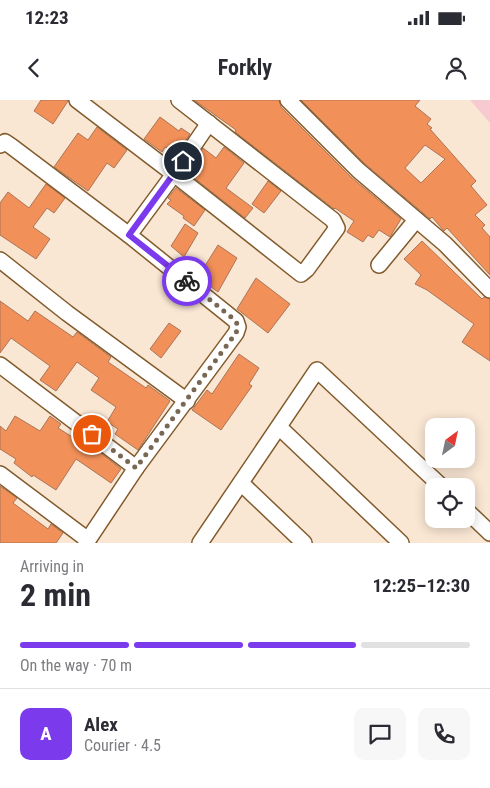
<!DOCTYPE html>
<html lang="en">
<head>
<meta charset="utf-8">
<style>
  :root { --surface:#fff; --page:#f7f7f7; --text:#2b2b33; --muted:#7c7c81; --line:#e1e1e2; --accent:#7c3aed }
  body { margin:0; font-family:"Roboto Condensed",sans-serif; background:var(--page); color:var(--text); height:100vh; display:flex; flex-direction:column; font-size:19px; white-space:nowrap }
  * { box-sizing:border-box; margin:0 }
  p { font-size:16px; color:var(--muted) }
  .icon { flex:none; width:28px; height:28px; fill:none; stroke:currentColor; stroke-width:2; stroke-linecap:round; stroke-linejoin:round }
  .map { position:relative; height:443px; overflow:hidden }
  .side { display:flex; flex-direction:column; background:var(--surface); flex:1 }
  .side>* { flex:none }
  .needle { width:32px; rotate:33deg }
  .fabs { position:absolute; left:425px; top:318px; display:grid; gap:10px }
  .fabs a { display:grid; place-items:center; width:50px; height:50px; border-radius:10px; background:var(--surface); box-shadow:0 2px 12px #0003; font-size:25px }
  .pin { position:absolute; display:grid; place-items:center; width:42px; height:42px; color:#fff; margin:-21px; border:2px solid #fff; border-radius:50%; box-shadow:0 1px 5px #0007 }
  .courier { position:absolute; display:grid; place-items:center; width:50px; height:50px; margin:-25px; border:4px solid #7c3aed; border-radius:50%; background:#fff; color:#222; box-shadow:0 1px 6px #0007 }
  .overview em { font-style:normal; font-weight:700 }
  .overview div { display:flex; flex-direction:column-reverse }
  .overview { display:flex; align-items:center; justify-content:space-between; height:85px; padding:0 20px }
  h1 { font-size:32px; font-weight:700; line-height:38px }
  .bar { display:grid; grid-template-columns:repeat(4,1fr); gap:8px 5px; align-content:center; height:60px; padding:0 20px }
  .bar i { height:6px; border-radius:4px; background:var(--line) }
  .bar .on { background:var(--accent) }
  .bar p { grid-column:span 4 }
  .line { display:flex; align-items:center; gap:12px; padding:0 20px; border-top:1px solid var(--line) }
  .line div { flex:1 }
  .round { display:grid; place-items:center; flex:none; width:52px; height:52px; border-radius:10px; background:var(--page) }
  .status { display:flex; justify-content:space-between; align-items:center; height:35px; padding:0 25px; background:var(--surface); direction:ltr }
  .status svg { height:14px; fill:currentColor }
  header { display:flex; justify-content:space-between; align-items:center; height:65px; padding:0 20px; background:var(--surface); font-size:22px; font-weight:700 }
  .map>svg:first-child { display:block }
  .green { fill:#f6cad0 }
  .building { fill:#f29059; stroke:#ac7558; fill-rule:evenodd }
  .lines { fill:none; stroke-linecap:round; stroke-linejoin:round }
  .minor-casing { stroke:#825b2c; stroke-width:18 }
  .minor { stroke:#fff; stroke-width:15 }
  .done { stroke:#786753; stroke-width:5; stroke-dasharray:0 9 }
  .route { stroke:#7c3aed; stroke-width:6 }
</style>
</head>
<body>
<div class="status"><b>12:23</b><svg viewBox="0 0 49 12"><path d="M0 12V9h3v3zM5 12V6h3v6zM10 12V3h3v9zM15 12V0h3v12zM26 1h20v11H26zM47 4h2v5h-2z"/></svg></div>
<header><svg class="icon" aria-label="back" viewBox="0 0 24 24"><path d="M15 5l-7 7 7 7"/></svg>Forkly<svg class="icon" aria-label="person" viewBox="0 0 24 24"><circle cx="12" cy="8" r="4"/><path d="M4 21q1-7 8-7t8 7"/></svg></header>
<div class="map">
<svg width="490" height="443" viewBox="0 0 490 443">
  <rect width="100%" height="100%" fill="#f9e6d3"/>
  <polygon class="green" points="470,0 490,0 490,23"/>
  <g class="building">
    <polygon points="41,0 68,0 68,1 53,24 34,11"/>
    <polygon points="194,0 279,0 281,7 351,77 401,119 390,137 379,130 373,138 368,135 363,142 347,132 354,121 335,108 334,109 235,32 236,30"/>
    <path d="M 301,0 L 420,0 L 415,6 L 431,19 L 427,24 L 432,28 L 430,29 L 476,81 L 471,86 L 487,105 L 475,115 L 485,125 L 482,128 L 490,137 L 490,175 L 447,128 L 444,131 L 432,117 L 430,119 L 364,63 ZM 425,45 L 445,59 L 421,83 L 405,68 Z"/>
    <polygon points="160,17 179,31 181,28 190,34 176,55 165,47 162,52 144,39"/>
    <polygon points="97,27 127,50 114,68 107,63 88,91 54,67 78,33 88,40"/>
    <polygon points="224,47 244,63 226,88 253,108 245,118 189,74 194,67 191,65 203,48 216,58"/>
    <polygon points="268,81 281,91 264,113 252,104"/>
    <polygon points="46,84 65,98 54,113 47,108 33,127 50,139 36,159 0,135 0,103 8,92 29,108"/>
    <polygon points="176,88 205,110 194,126 183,118 184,116 167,104 171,100 168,98"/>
    <polygon points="185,124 198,133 184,157 171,146"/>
    <polygon points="422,141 482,199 484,197 490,199 490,261 462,242 474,224 427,190 415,184 421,175 404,159"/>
    <polygon points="218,145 237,158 218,192 198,177"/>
    <polygon points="256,178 290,204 268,233 237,209"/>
    <polygon points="0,201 28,221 35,211 73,237 77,232 111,257 108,262 146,288 148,285 170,301 138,350 115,334 118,329 107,322 116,307 91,290 99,278 77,262 56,291 40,280 50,266 11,238 0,253"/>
    <polygon points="169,223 181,231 161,258 150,249"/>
    <polygon points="239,254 259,268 249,284 252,286 221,330 192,310 207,290 212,294"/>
    <polygon points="15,316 40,331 50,316 61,324 58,328 85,345 87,342 121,369 111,383 76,359 56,390 33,375 32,377 14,363 16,359 0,349 0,326 6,331"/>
    <polygon points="0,386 17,398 13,403 48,429 51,424 63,433 56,443 0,443"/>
  </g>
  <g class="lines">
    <defs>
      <g id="minor">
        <polyline points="77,0 174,74 301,174 307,169 337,128 333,120 179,0"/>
        <polyline points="288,0 358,70 445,144 490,190"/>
        <polyline points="0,45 5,42 11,46 129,135 236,221 238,227 236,233 136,368 86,443"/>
        <polyline points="129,135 174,74 209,23"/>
        <polyline points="0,160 67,213 187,301"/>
        <polyline points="379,165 416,120"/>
        <polyline points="0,265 136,368"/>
        <polyline points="279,327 401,443"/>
        <polyline points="0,374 88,440"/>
        <polyline points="241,383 304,443"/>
        <polyline points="466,410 490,433"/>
        <polyline points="200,443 317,270 441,386"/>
      </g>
    </defs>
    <use href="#minor" class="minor-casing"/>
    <use href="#minor" class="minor"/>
  </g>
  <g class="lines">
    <polyline class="done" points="92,334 136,368 236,233 238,227 236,221 187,181"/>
    <polyline class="route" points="183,61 129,135 187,181"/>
  </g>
</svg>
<div class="fabs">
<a><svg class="needle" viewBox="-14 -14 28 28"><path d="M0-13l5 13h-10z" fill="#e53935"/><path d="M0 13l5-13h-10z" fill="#7c7c81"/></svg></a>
<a><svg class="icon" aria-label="locate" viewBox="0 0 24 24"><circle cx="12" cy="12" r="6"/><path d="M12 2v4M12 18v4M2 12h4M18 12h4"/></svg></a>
</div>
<div class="pin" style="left:92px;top:334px;background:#ea580c"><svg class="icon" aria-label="bag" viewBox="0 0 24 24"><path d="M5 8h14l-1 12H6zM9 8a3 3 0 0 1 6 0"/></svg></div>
<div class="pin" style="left:183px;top:61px;background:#1f2937"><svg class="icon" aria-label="home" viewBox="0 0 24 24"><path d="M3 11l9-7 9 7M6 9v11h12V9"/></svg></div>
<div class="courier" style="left:187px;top:181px"><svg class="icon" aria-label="bike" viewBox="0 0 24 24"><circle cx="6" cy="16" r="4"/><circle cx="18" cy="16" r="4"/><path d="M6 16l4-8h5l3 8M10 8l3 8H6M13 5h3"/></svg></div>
</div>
<section class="side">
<div class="overview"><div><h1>2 min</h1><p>Arriving in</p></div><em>12:25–12:30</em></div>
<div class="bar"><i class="on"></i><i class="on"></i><i class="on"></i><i></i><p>On the way · 70 m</p></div>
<div class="line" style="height:90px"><b class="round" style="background:var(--accent);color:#fff">A</b><div><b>Alex</b><p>Courier · 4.5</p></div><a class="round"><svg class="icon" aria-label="chat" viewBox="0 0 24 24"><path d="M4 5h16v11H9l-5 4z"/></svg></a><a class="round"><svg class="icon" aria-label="phone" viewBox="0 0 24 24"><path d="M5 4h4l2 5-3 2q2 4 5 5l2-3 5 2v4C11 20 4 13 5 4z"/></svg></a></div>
</section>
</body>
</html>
